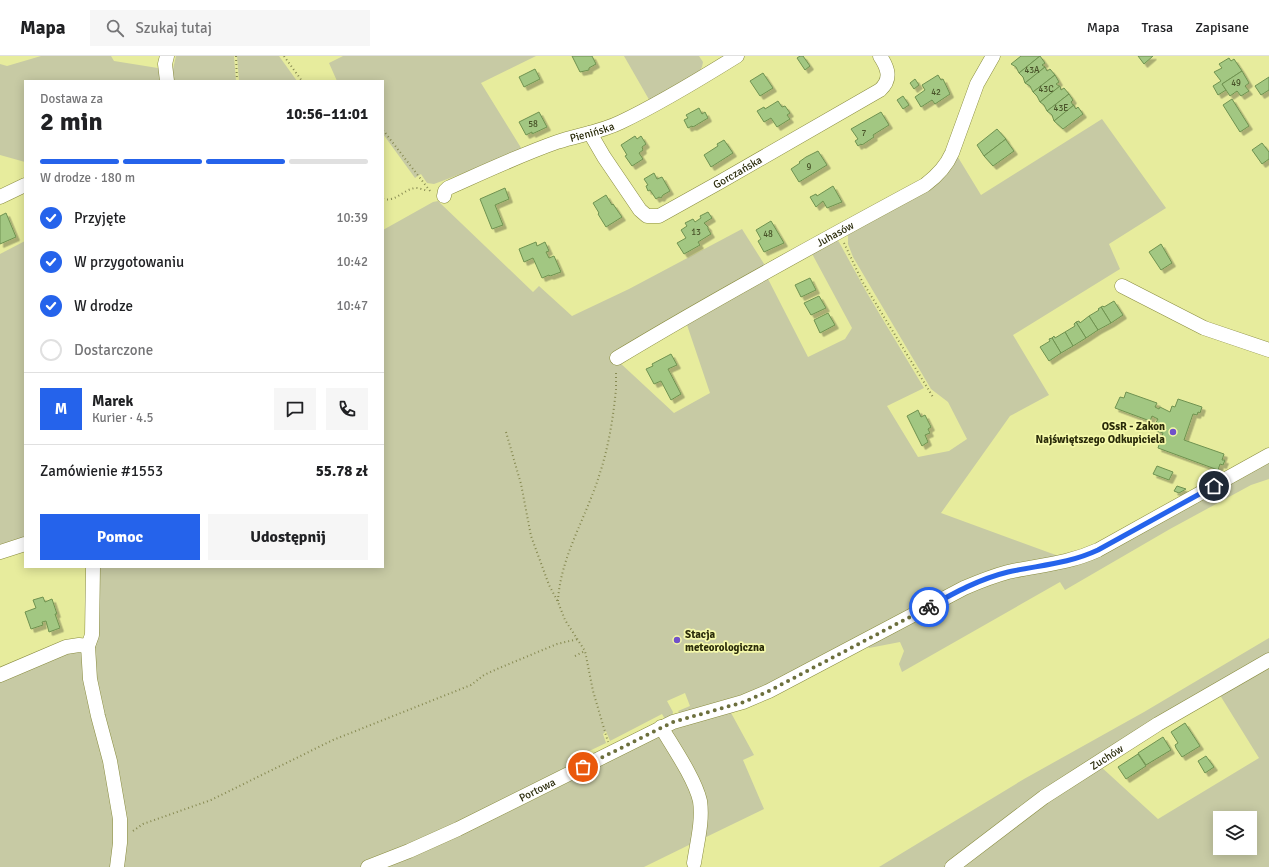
<!DOCTYPE html>
<html lang="pl">
<head>
<meta charset="utf-8">
<style>
  :root { --surface:#fff; --page:#f6f6f6; --text:#202124; --muted:#757577; --line:#e0e0e0; --accent:#2563eb }
  body { margin:0; font-family:Signika,sans-serif; background:var(--page); color:var(--text); height:100vh; display:flex; flex-direction:column; font-size:15px; white-space:nowrap }
  * { box-sizing:border-box; margin:0 }
  p { font-size:13px; color:var(--muted) }
  .icon { flex:none; width:22px; height:22px; fill:none; stroke:currentColor; stroke-width:2; stroke-linecap:round; stroke-linejoin:round }
  .map { position:relative; flex:1; overflow:hidden }
  .sheet { position:absolute; left:24px; top:24px; width:360px; height:488px; display:flex; flex-direction:column; background:var(--surface); border-radius:0px; box-shadow:0 2px 10px #0003 }
  .sheet>* { flex:none }
  .fabs { position:absolute; left:1213px; top:755px; display:grid; gap:8px }
  .fabs a { display:grid; place-items:center; width:44px; height:44px; border-radius:0px; background:var(--surface); box-shadow:0 2px 10px #0003; font-size:20px }
  .pin { position:absolute; display:grid; place-items:center; width:34px; height:34px; color:#fff; margin:-17px; border:2px solid #fff; border-radius:50%; box-shadow:0 1px 4px #0007 }
  .courier { position:absolute; display:grid; place-items:center; width:40px; height:40px; margin:-20px; border:3px solid #2563eb; border-radius:50%; background:#fff; color:#222; box-shadow:0 1px 5px #0007 }
  .headline em { font-style:normal; font-weight:700 }
  .headline div { display:flex; flex-direction:column-reverse }
  .headline { display:flex; align-items:center; justify-content:space-between; height:68px; padding:0 16px }
  h1 { font-size:26px; font-weight:700; line-height:30px }
  .bar { display:grid; grid-template-columns:repeat(4,1fr); gap:6px 4px; align-content:center; height:48px; padding:0 16px }
  .bar i { height:5px; border-radius:3px; background:var(--line) }
  .bar .selected { background:var(--accent) }
  .bar p { grid-column:span 4 }
  .line { display:flex; align-items:center; gap:10px; padding:0 16px; border-top:1px solid var(--line) }
  .line div { flex:1 }
  .round { display:grid; place-items:center; flex:none; width:42px; height:42px; border-radius:0px; background:var(--page) }
  ol { padding:0 16px; list-style:none }
  li { display:flex; align-items:center; gap:12px; height:44px }
  li p { margin-inline-start:auto }
  li .icon { padding:4px; border-radius:50%; background:var(--accent); color:#fff; stroke-width:4 }
  li:last-child { color:var(--muted) }
  li i { width:22px; height:22px; border:2px solid var(--line); border-radius:50% }
  .cta { display:flex; gap:8px; margin-top:auto; padding:8px 16px }
  .cta a { flex:1; height:46px; border-radius:0px; background:var(--accent); color:#fff; font-size:16px; font-weight:700; line-height:46px; text-align:center }
  .cta a+a { background:var(--page); color:var(--text) }
  header { display:flex; align-items:center; gap:24px; box-sizing:border-box; height:56px; padding:0 20px; background:var(--surface); border-bottom:1px solid var(--line) }
  header strong { font-size:19px }
  nav { display:flex; gap:22px; margin-inline-start:auto; font-size:14px }
  .search { width:280px; height:36px; background:var(--page); display:flex; align-items:center; gap:10px; box-sizing:border-box; padding:0 14px; border-radius:0px; color:var(--muted); font-size:15px }
  .map>svg:first-child { display:block }
  .green { fill:#c7caa4; fill-rule:evenodd }
  .building { fill:#a2c782; stroke:#6f9250; filter:url(#shadow) }
  .lines { fill:none; stroke-linecap:round; stroke-linejoin:round }
  .minor-casing { stroke:#898c3f; stroke-width:15 }
  .path { stroke:#868951; stroke-width:2; stroke-dasharray:1 3; stroke-linecap:butt }
  .minor { stroke:#fff; stroke-width:14 }
  .done { stroke:#6c6f3d; stroke-width:4; stroke-dasharray:0 7.2 }
  .route { stroke:#2563eb; stroke-width:5 }
  .poi-dot { fill:#7151ca; stroke:#f5f9aa; stroke-width:1.5 }
  .labels { text-anchor:middle; stroke-width:3.5; stroke-linejoin:round; paint-order:stroke }
  .number-label { font-size:9px; fill:#485228 }
  .street-label { font-size:11px; fill:#2a2b0a; stroke:#f5f9aa }
  .poi-label { font-size:11px; font-weight:bold; fill:#2a2b0a; stroke:#f5f9aa; text-anchor:end }
</style>
</head>
<body>
<header>
<strong>Mapa</strong>
<div class="search"><svg class="icon" aria-label="search" viewBox="0 0 24 24"><circle cx="10" cy="10" r="6"/><path d="M15 15l6 6"/></svg>Szukaj tutaj</div>
<nav><a>Mapa</a><a>Trasa</a><a>Zapisane</a></nav>
</header>
<div class="map">
<svg width="1269" height="811" viewBox="0 0 1269 811">
  <defs>
    <filter id="shadow"><feDropShadow dx="3.5" dy="3.5" stdDeviation="0" flood-color="#0004"/></filter>
  </defs>
  <rect width="100%" height="100%" fill="#e7ec9d"/>
  <g class="green">
    <polygon points="41,0 111,0 114,5 164,13 164,25 25,25 25,106 0,99 0,8 7,10"/>
    <polygon points="176,0 234,0 236,25 172,25 173,13"/>
    <polygon points="237,0 279,0 297,25 239,25"/>
    <polygon points="343,0 536,0 481,27 523,95 434,128 427,127 421,118 415,122 383,78 383,25 337,25 329,7"/>
    <polygon points="624,0 699,0 703,6 702,11 698,17 651,47"/>
    <polygon points="1102,63 1166,152 1109,188 1120,213 1013,279 1049,339 1010,360 941,457 1064,502 1031,508 768,632 680,657 678,655 690,650 685,637 667,645 673,656 672,661 665,663 662,658 610,685 606,675 603,678 606,687 585,697 589,704 379,805 360,811 120,811 93,623 97,511 383,511 383,174 433,146 438,145 533,236 539,230 572,260 629,233 742,173 766,211 618,305 674,357 710,337 686,266 766,219 808,301 845,283 852,272 810,194 836,183 839,186 867,237 924,332 887,350 918,401 949,395 967,383 948,346 931,333 853,201 848,188 848,178 881,157 956,98 981,139"/>
    <polygon points="25,185 25,485 0,493 0,198"/>
    <polygon points="1269,403 1269,423 1251,429 1170,473 1065,534 1060,526 902,616 899,608 904,595 900,586 869,592 866,588 984,528 1063,510"/>
    <polygon points="1269,582 1269,601 946,811 879,811 1024,723 1144,656"/>
    <polygon points="66,594 80,594 84,601 114,747 113,811 0,811 0,623"/>
    <path d="M 1269,608 L 1269,811 L 958,811 L 1099,709 L 1158,763 L 1259,702 L 1218,636 ZM 1220,762 L 1250,762 L 1250,792 L 1220,792 Z"/>
    <polygon points="730,655 754,699 743,704 764,753 700,784 702,769 671,675 677,670"/>
    <polygon points="655,680 661,681 694,734 695,786 644,811 378,811"/>
  </g>
  <g class="building">
    <polygon points="572,0 592,0 596,8 589,12 589,14 580,16"/>
    <polygon points="800,0 803,0 810,10 805,14 797,2"/>
    <polygon points="1021,0 1040,0 1019,17 1016,11 1011,8"/>
    <polygon points="1040,0 1045,7 1042,9 1045,11 1025,27 1023,21 1019,17"/>
    <polygon points="1138,0 1153,0 1144,8"/>
    <polygon points="1229,2 1231,5 1234,3 1242,15 1222,28 1226,34 1218,39 1213,30 1221,25 1214,16 1222,12 1219,8"/>
    <polygon points="1045,11 1047,15 1050,13 1055,19 1033,36 1030,30 1025,27"/>
    <polygon points="535,13 540,23 524,31 519,21"/>
    <polygon points="1242,15 1249,27 1245,30 1249,35 1241,40 1237,35 1230,40 1222,28"/>
    <polygon points="763,17 773,32 760,40 750,25"/>
    <polygon points="938,19 941,24 943,23 950,38 935,48 932,44 921,51 915,41 925,34 922,29"/>
    <polygon points="1055,19 1059,26 1056,28 1059,30 1060,30 1040,46 1037,40 1033,36"/>
    <polygon points="1269,21 1269,34 1261,39 1255,30"/>
    <polygon points="915,23 919,29 914,33 910,27"/>
    <polygon points="1060,30 1061,34 1064,32 1069,38 1047,55 1044,49 1040,46"/>
    <polygon points="1069,38 1073,44 1071,46 1073,49 1074,49 1054,65 1052,59 1047,55"/>
    <polygon points="903,40 909,49 903,53 897,44"/>
    <polygon points="1232,43 1249,70 1240,76 1223,49"/>
    <polygon points="778,45 782,51 785,50 790,57 787,59 790,63 777,71 771,62 764,66 757,55 764,51 765,53"/>
    <polygon points="1074,49 1074,50 1076,53 1078,51 1083,58 1063,73 1054,65"/>
    <polygon points="699,52 702,58 705,56 708,62 693,71 692,70 688,72 684,64 688,62 686,59"/>
    <polygon points="539,56 547,71 532,78 532,76 526,79 519,66"/>
    <polygon points="881,56 889,69 873,79 874,81 862,89 861,88 858,90 855,85 858,83 851,73"/>
    <polygon points="997,73 1006,83 984,100 977,89"/>
    <polygon points="635,80 637,83 641,80 646,88 642,91 643,94 639,97 643,103 632,110 625,100 627,99 621,89"/>
    <polygon points="1006,83 1006,84 1014,95 993,110 984,100"/>
    <polygon points="724,84 733,97 711,111 704,99 718,90 717,88"/>
    <polygon points="1262,87 1269,96 1269,103 1262,108 1252,94"/>
    <polygon points="818,95 827,109 799,126 791,113 800,107 799,106 806,101"/>
    <polygon points="654,117 657,123 662,121 670,135 663,139 661,142 659,141 656,143 650,134 648,135 646,130 648,129 644,123"/>
    <polygon points="833,130 842,146 827,152 823,145 816,151 810,141 816,138 817,140"/>
    <polygon points="505,132 509,143 495,149 503,169 492,173 480,143"/>
    <polygon points="606,139 612,149 613,148 622,161 606,171 598,158 599,157 593,147"/>
    <polygon points="708,156 712,162 704,167 708,171 708,173 711,178 698,186 700,189 684,198 677,187 686,182 681,174 687,170 685,167 693,163 695,166 701,162 700,160"/>
    <polygon points="6,157 16,181 0,188 0,160"/>
    <polygon points="771,165 784,187 764,196 758,185 761,183 756,174"/>
    <polygon points="536,186 537,190 545,186 549,195 546,196 549,202 554,200 561,216 550,220 549,219 542,222 533,202 524,206 519,193"/>
    <polygon points="1161,188 1172,207 1161,214 1149,196"/>
    <polygon points="810,222 816,234 801,241 795,229"/>
    <polygon points="819,240 826,252 811,259 804,247"/>
    <polygon points="1114,245 1123,259 1111,267 1101,251 1103,250 1104,251"/>
    <polygon points="1101,251 1111,267 1098,274 1089,260 1099,254 1098,253"/>
    <polygon points="828,257 835,269 820,277 814,264"/>
    <polygon points="1089,260 1098,274 1086,282 1076,266 1079,265 1080,267"/>
    <polygon points="1076,266 1086,282 1073,290 1065,276 1075,270 1074,268"/>
    <polygon points="1065,276 1073,290 1061,297 1052,282 1054,280 1055,282"/>
    <polygon points="1052,282 1061,297 1049,305 1040,291 1050,285 1049,283"/>
    <polygon points="671,298 677,309 668,313 681,338 671,344 661,325 654,328 646,313 653,310 652,308"/>
    <polygon points="1126,336 1157,347 1155,351 1159,353 1160,351 1170,356 1172,350 1175,351 1178,343 1202,351 1200,357 1198,356 1197,359 1193,358 1184,384 1224,398 1222,404 1225,404 1223,409 1220,408 1218,414 1158,392 1163,377 1154,374 1154,370 1158,363 1152,360 1150,365 1115,352 1120,341 1124,342"/>
    <polygon points="918,354 921,361 925,359 931,371 928,373 930,377 925,379 928,386 922,390 907,360"/>
    <polygon points="1157,410 1173,416 1169,424 1153,418"/>
    <polygon points="1177,430 1186,433 1179,437 1174,435"/>
    <polygon points="43,541 45,546 52,543 57,558 55,558 60,572 49,576 46,565 42,566 43,569 31,573 25,556 36,552 33,544"/>
    <polygon points="1185,667 1200,690 1182,701 1176,692 1175,689 1178,687 1171,676"/>
    <polygon points="1163,681 1171,694 1146,709 1138,697"/>
    <polygon points="1138,698 1146,710 1126,723 1118,711"/>
    <polygon points="1206,700 1214,711 1205,717 1198,705"/>
  </g>
  <g class="lines">
    <defs>
      <g id="minor">
        <polyline points="167,25 165,8 167,0"/>
        <path id="s1" d="M 590,77 L 604,101 L 640,154 L 647,160 L 659,160 L 720,126 L 880,34 C 892,23 888,12 880,0"/>
        <path id="s2" d="M 444,140 L 445,135 L 448,132 C 484,116 520,99 557,86 C 578,79 601,76 621,66 C 661,47 700,23 737,0"/>
        <polyline points="0,141 25,129"/>
        <polyline points="1122,230 1204,272 1269,294"/>
        <path id="s3" d="M 617,302 C 718,241 821,185 925,129 C 937,120 946,111 952,97 L 977,28 L 993,0"/>
        <polyline points="0,496 25,488"/>
        <polyline points="93,511 92,579 88,590 90,623 98,660 110,705 120,763 120,787 117,811"/>
        <polyline points="0,619 66,591 79,589 88,590"/>
        <path d="M 661,671 C 673,691 695,723 700,745 C 703,765 697,787 694,807"/>
        <path id="s4" d="M 368,811 L 409,795 L 458,773 L 673,666 L 743,646 L 769,635 L 964,532 C 978,526 993,520 1008,516 C 1040,509 1067,508 1098,494 L 1269,399"/>
        <path id="s5" d="M 952,811 L 1044,741 L 1158,668 L 1269,604"/>
      </g>
    </defs>
    <use href="#minor" class="minor-casing"/>
    <g class="path">
      <polyline points="236,0 237,25"/>
      <polyline points="284,0 302,25"/>
      <polyline points="383,74 430,135"/>
      <path d="M 383,143 C 397,146 403,133 416,132 C 420,132 424,134 428,135"/>
      <polyline points="844,187 862,225 933,341"/>
      <polyline points="506,376 521,428 531,480 549,529 558,546 565,564 585,595 593,635 608,686"/>
      <path d="M 558,545 C 560,503 585,463 598,423 C 608,394 613,364 616,333 C 616,327 616,321 616,315"/>
      <polyline points="575,600 585,595"/>
      <polyline points="133,775 143,768 211,744 333,684 471,629 484,619 497,613 557,588 578,583"/>
    </g>
    <use href="#minor" class="minor"/>
  </g>
  <g class="lines">
    <polyline class="done" points="583,711 673,666 744,646 769,635 929,551"/>
    <path class="route" d="M 929,551 C 954,537 979,523 1008,516 C 1040,509 1068,508 1098,494 L 1214,430"/>
  </g>
  <g class="poi-dot">
    <circle cx="1173" cy="376" r="4"/>
    <circle cx="677" cy="584" r="4"/>
  </g>
  <g class="labels">
    <g class="number-label">
      <text x="1032" y="17">43A</text>
      <text x="1236" y="30">49</text>
      <text x="1046" y="36">43C</text>
      <text x="936" y="39">42</text>
      <text x="1061" y="55">43E</text>
      <text x="533" y="71">58</text>
      <text x="864" y="80">7</text>
      <text x="809" y="114">9</text>
      <text x="696" y="179">13</text>
      <text x="768" y="181">48</text>
    </g>
    <g class="street-label">
      <text dy="4" stroke="none"><textPath href="#s2" startOffset="164">Pienińska</textPath></text>
      <text dy="4" stroke="none"><textPath href="#s1" startOffset="203">Gorczańska</textPath></text>
      <text dy="4" stroke="none"><textPath href="#s3" startOffset="251">Juhasów</textPath></text>
      <text dy="4" stroke="none"><textPath href="#s5" startOffset="190">Zuchów</textPath></text>
      <text dy="4" stroke="none"><textPath href="#s4" startOffset="186">Portowa</textPath></text>
    </g>
    <g class="poi-label">
      <text x="1165" y="374">OSsR - Zakon<tspan x="1165" dy="13">Najświętszego Odkupiciela</tspan></text>
      <text x="685" y="582" text-anchor="start">Stacja<tspan x="685" dy="13">meteorologiczna</tspan></text>
    </g>
  </g>
</svg>
<div class="fabs">
<a><svg class="icon" aria-label="layers" viewBox="0 0 24 24"><path d="M12 4l9 5-9 5-9-5zM3 14l9 5 9-5"/></svg></a>
</div>
<div class="pin" style="left:583px;top:711px;background:#ea580c"><svg class="icon" aria-label="bag" viewBox="0 0 24 24"><path d="M5 8h14l-1 12H6zM9 8a3 3 0 0 1 6 0"/></svg></div>
<div class="pin" style="left:1214px;top:430px;background:#1f2937"><svg class="icon" aria-label="home" viewBox="0 0 24 24"><path d="M3 11l9-7 9 7M6 9v11h12V9"/></svg></div>
<div class="courier" style="left:929px;top:551px"><svg class="icon" aria-label="bike" viewBox="0 0 24 24"><circle cx="6" cy="16" r="4"/><circle cx="18" cy="16" r="4"/><path d="M6 16l4-8h5l3 8M10 8l3 8H6M13 5h3"/></svg></div>
<section class="sheet">
<div class="headline"><div><h1>2 min</h1><p>Dostawa za</p></div><em>10:56–11:01</em></div>
<div class="bar"><i class="selected"></i><i class="selected"></i><i class="selected"></i><i></i><p>W drodze · 180 m</p></div>
<ol>
<li><svg class="icon" aria-label="check" viewBox="0 0 24 24"><path d="M5 12l5 5 9-10"/></svg>Przyjęte<p>10:39</p></li>
<li><svg class="icon" aria-label="check" viewBox="0 0 24 24"><path d="M5 12l5 5 9-10"/></svg>W przygotowaniu<p>10:42</p></li>
<li><svg class="icon" aria-label="check" viewBox="0 0 24 24"><path d="M5 12l5 5 9-10"/></svg>W drodze<p>10:47</p></li>
<li><i></i>Dostarczone</li>
</ol>
<div class="line" style="height:72px"><b class="round" style="background:var(--accent);color:#fff">M</b><div><b>Marek</b><p>Kurier · 4.5</p></div><a class="round"><svg class="icon" aria-label="chat" viewBox="0 0 24 24"><path d="M4 5h16v11H9l-5 4z"/></svg></a><a class="round"><svg class="icon" aria-label="phone" viewBox="0 0 24 24"><path d="M5 4h4l2 5-3 2q2 4 5 5l2-3 5 2v4C11 20 4 13 5 4z"/></svg></a></div>
<div class="line" style="height:52px"><div>Zamówienie #1553</div><b>55.78 zł</b></div>
<div class="cta"><a>Pomoc</a><a>Udostępnij</a></div>
</section>
</div>
</body>
</html>
